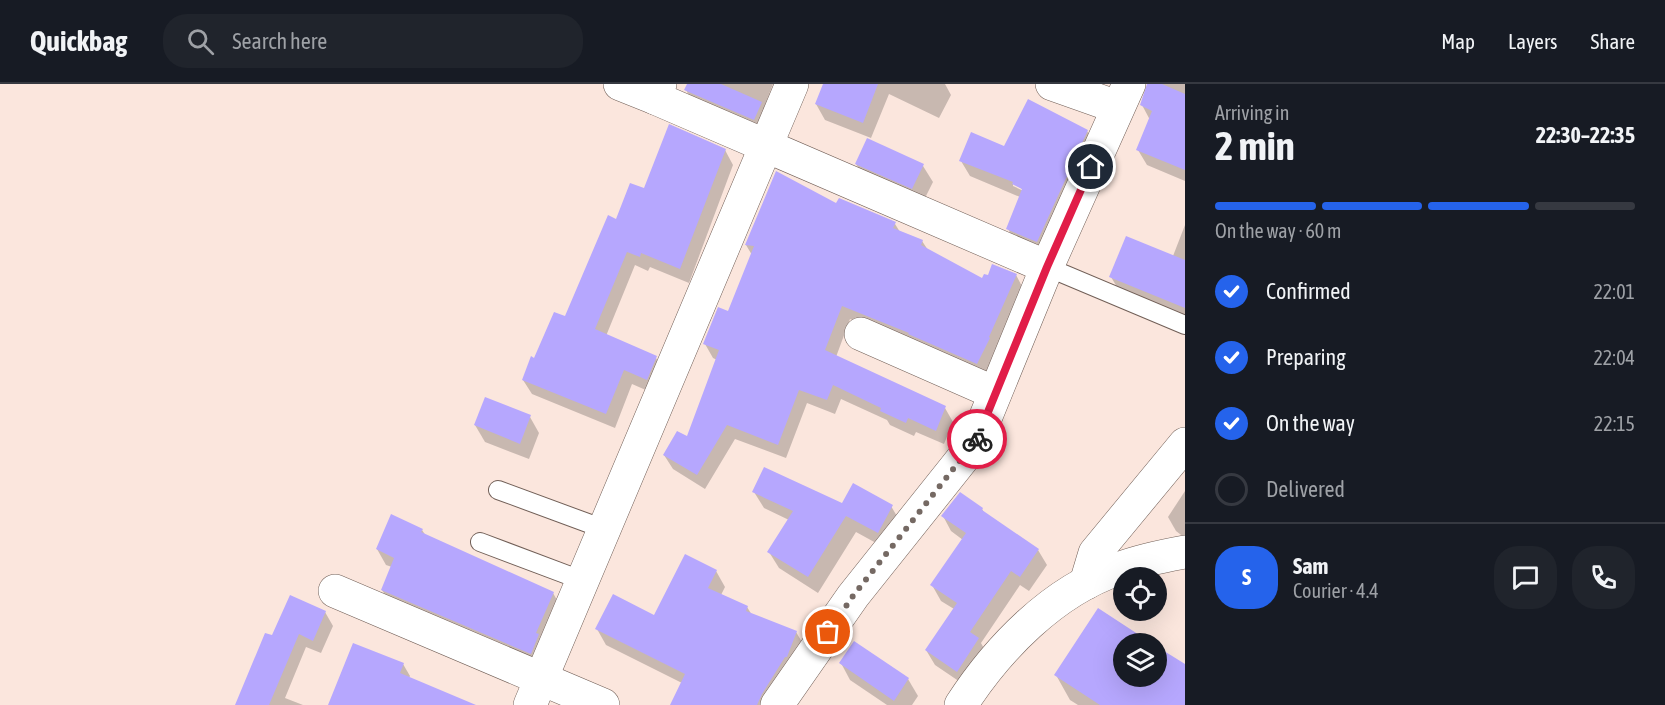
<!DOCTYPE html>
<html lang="en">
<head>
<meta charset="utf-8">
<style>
  :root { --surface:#171b24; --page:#20242c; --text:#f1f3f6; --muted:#9ea1a6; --line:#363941; --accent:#2563eb }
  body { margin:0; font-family:"Asap Condensed",sans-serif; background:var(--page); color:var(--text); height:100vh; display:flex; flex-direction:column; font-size:22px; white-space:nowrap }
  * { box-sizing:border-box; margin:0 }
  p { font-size:20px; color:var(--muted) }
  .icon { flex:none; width:33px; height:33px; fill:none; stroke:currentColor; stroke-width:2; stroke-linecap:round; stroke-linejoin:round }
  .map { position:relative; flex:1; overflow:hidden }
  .sheet { display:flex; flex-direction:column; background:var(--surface); width:480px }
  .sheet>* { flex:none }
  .controls { position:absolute; left:1113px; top:483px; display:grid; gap:12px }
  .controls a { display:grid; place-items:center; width:54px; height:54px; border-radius:50%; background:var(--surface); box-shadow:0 6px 24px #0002; font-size:30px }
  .pin { position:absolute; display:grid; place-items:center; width:51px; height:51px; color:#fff; margin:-26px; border:3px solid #fff; border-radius:50%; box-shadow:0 2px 6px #0007 }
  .courier { position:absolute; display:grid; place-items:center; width:60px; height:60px; margin:-30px; border:4px solid #e11d48; border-radius:50%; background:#fff; color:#222; box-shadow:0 2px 8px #0007 }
  .summary em { font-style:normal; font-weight:700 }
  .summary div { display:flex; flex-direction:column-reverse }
  .summary { display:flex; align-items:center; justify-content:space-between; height:102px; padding:0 30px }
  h1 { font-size:39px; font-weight:700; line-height:45px }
  .bar { display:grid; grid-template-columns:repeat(4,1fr); gap:9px 6px; align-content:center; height:72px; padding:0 30px }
  .bar i { height:8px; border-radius:4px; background:var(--line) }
  .bar .active { background:var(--accent) }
  .bar p { grid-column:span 4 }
  .line { display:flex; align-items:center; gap:15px; padding:0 30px; border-top:2px solid var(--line) }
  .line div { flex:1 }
  .round { display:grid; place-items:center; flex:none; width:63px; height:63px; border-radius:24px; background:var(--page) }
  ol { padding:0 30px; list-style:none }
  li { display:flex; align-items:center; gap:18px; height:66px }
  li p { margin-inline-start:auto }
  li .icon { padding:6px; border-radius:50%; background:var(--accent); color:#fff; stroke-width:4 }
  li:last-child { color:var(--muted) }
  li i { width:33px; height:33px; border:3px solid var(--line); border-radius:50% }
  header { display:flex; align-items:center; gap:36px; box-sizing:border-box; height:84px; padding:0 30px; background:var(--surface); border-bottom:2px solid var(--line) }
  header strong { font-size:28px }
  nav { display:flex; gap:33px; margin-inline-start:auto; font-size:21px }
  .search { width:420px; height:54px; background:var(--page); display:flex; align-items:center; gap:15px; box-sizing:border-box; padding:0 21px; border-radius:24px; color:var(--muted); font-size:22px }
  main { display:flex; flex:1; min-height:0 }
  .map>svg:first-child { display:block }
  .shadow { fill:#0003; fill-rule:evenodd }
  .building { fill:#b6a7fe }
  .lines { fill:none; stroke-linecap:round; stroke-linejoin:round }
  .service-casing { stroke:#715f57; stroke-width:20 }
  .minor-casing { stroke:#715f57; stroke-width:34 }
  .tertiary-casing { stroke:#715f57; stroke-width:34 }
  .service { stroke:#fff; stroke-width:18 }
  .minor { stroke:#fff; stroke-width:33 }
  .tertiary { stroke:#fff; stroke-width:33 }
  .done { stroke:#756963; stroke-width:6; stroke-dasharray:0 10.8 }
  .route { stroke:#e11d48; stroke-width:8 }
</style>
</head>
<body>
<header>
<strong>Quickbag</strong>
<div class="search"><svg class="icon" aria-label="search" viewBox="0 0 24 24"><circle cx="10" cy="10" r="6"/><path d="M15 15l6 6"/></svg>Search here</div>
<nav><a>Map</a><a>Layers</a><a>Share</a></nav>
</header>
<main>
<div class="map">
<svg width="1185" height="621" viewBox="0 0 1185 621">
  <rect width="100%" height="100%" fill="#fbe6dd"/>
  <g class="shadow">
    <polygon points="688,0 773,0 764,23 770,35 763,51 695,22 686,6"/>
    <polygon points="824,0 945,0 951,11 939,34 889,10 871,54 825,36 816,20"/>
    <polygon points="1149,0 1185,0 1185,97 1147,81 1138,66 1150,36 1142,21"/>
    <path d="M 1087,47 L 1096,62 L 1046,173 L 1017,161 L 1008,145 L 1020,113 L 970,92 L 961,77 L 1005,64 ZM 1013,99 L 1028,109 L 1013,102 Z"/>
    <polygon points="725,66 733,81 689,199 650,183 648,187 635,181 606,252 656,274 664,289 655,310 632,300 615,344 532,310 523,296 535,276 565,234 617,137 645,106"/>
    <polygon points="856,80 923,82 933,98 922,120 866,96"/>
    <polygon points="837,121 895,140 900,148 922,157 928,166 983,196 1016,191 1024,206 985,294 916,262 850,235 836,273 945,324 953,338 944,360 916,348 914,352 890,341 887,336 841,315 835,330 807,319 786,374 735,355 705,405 673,385 664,371 688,355 717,276 713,274 705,260 729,229 752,171 746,161"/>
    <polygon points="1185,141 1185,239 1120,208 1111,193 1173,172"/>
    <polygon points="530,333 539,349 529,375 485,358 475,341"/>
    <polygon points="1185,407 1185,454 1176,447 1168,433"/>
    <polygon points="754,408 843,421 891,422 901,439 887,465 856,448 818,509 779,484 769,468 789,436 764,424"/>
    <polygon points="982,425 985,430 1038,466 1047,481 1029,507 1020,501 981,559 987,570 966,602 935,581 926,566 954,525 941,517 932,501 963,456 951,447 943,432"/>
    <polygon points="422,446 426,452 553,509 562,525 540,585 392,522 382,506 392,483 386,481 377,465"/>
    <polygon points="716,487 725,503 721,511 747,523 752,531 796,548 805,563 773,621 672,621 682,599 606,561 597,545 655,533"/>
    <polygon points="325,528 333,542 321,569 306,563 285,614 303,621 236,621 272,553"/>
    <polygon points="1124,560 1124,592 1156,592 1185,582 1185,621 1078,621 1070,616 1056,591"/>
    <polygon points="841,579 908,595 918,612 912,621 887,621 850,596"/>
    <polygon points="403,580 410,592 409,594 467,621 388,621 348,605"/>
  </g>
  <g class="building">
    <polygon points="687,0 721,0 762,18 754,36 684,6"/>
    <polygon points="823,0 878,0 863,39 815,20"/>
    <polygon points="1147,0 1162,0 1185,10 1185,86 1136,66 1152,27 1140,21"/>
    <polygon points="1028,15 1088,46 1037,158 1006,145 1022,105 1012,100 1013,98 959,77 971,48 1004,62"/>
    <polygon points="669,40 726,65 680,185 641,169 640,173 627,168 595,245 657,272 647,296 624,286 606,330 522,296 531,272 534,274 554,228 565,232 608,131 616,135 630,99 644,104"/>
    <polygon points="867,54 924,80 912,105 855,80"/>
    <polygon points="776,87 836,119 839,114 896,138 893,144 923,156 921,161 982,194 984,190 988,191 992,180 1017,190 989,253 990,254 977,280 908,250 909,249 842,222 825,266 946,322 936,347 908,334 906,339 880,327 881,324 833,301 827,316 799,306 778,361 727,341 697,391 663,371 677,347 687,352 719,266 703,260 718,223 728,227 754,162 745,161"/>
    <polygon points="1126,152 1185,176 1185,224 1109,193"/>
    <polygon points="485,313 531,331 520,360 474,341"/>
    <polygon points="764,383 842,419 853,399 893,421 878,449 846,432 808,493 767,468 793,427 752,408"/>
    <polygon points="960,408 983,424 982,426 1039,465 1020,493 1011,487 970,548 979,554 957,588 925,566 957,519 930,501 966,449 941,432"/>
    <polygon points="391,430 423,445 421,448 554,508 536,549 539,550 531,570 381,506 394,474 376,465"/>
    <polygon points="685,470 717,486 708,504 748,522 746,527 797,547 787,573 785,573 762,610 757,621 670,621 685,590 595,545 613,510 654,531"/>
    <polygon points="290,511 326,527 313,557 299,550 269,621 235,621 265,549 272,551"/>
    <polygon points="1098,524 1153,560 1124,560 1124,592 1156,592 1156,562 1185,580 1185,621 1100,621 1054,591"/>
    <polygon points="854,557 909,594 894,617 839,579"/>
    <polygon points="353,559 404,579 400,589 476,621 328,621"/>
  </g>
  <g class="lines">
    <defs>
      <g id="service">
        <polyline points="1047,183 1185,241"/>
        <polyline points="498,406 604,445"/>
        <polyline points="480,458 581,496"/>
      </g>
      <g id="minor">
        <polyline points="620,0 655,14"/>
        <polyline points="660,0 655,14 1047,183"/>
        <polyline points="1052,0 1117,23"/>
        <polyline points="861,250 995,309"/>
        <polyline points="1086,499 1095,469 1185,360"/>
        <polyline points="335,507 603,621"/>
        <polyline points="530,621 792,0"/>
        <polyline points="777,621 853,512 975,359 1047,183 1129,0"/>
      </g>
      <path id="tertiary" d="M 961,621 C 998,564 1053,507 1118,485 C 1139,477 1163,472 1185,468"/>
    </defs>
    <use href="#service" class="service-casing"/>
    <use href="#minor" class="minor-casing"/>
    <use href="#tertiary" class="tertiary-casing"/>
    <use href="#service" class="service"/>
    <use href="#minor" class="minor"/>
    <use href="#tertiary" class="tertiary"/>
  </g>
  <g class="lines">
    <polyline class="done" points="828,548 853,512 977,355"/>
    <polyline class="route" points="977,355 1047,183 1091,83"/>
  </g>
</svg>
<div class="controls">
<a><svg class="icon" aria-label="locate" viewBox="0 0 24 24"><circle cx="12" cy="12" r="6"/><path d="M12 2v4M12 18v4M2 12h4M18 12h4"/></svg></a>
<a><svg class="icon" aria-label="layers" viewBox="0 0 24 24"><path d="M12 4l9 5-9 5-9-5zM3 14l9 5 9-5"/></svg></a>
</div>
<div class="pin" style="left:828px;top:548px;background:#ea580c"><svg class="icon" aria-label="bag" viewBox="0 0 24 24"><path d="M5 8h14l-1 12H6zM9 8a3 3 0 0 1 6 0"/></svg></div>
<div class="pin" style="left:1091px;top:83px;background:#1f2937"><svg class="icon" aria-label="home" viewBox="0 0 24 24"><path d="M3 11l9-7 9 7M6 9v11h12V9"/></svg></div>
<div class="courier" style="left:977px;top:355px"><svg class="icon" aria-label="bike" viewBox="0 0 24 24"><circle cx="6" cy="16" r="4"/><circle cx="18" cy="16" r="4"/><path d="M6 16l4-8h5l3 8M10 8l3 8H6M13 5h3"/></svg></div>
</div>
<section class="sheet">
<div class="summary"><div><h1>2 min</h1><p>Arriving in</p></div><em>22:30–22:35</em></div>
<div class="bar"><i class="active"></i><i class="active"></i><i class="active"></i><i></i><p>On the way · 60 m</p></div>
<ol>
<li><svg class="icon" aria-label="check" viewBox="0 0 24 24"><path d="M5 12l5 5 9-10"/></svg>Confirmed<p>22:01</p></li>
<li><svg class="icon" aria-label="check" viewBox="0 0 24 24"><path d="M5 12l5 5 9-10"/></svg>Preparing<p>22:04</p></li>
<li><svg class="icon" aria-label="check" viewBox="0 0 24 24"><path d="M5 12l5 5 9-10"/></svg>On the way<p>22:15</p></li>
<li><i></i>Delivered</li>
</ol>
<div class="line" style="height:108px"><b class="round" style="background:var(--accent);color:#fff">S</b><div><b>Sam</b><p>Courier · 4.4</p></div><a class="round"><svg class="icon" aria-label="chat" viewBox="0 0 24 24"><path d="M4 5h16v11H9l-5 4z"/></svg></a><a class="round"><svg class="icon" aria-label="phone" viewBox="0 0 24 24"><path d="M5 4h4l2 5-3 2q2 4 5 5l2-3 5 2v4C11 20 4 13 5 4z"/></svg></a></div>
</section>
</main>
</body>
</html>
